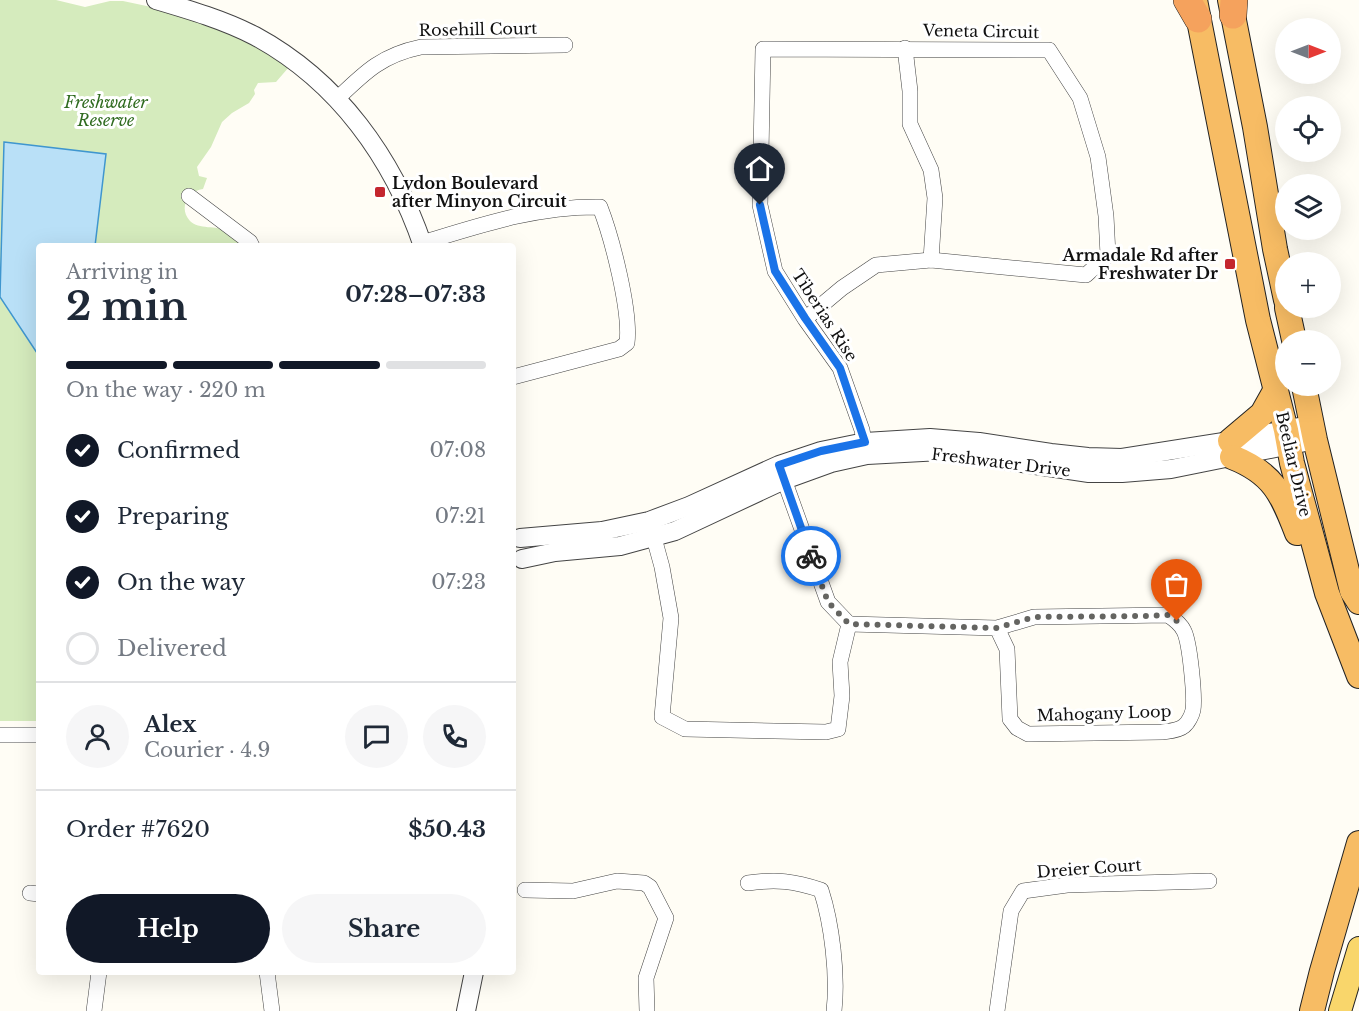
<!DOCTYPE html>
<html lang="en">
<head>
<meta charset="utf-8">
<style>
  :root { --surface:#fff; --page:#f6f6f7; --text:#1f2937; --muted:#747a83; --line:#e0e1e3; --accent:#111827 }
  body { margin:0; font-family:"Libre Baskerville",serif; background:var(--page); color:var(--text); height:100vh; display:flex; flex-direction:column; font-size:22px; white-space:nowrap }
  * { box-sizing:border-box; margin:0 }
  p { font-size:20px; color:var(--muted) }
  .icon { flex:none; width:33px; height:33px; fill:none; stroke:currentColor; stroke-width:2; stroke-linecap:round; stroke-linejoin:round }
  .map { position:relative; flex:1; overflow:hidden }
  .side { position:absolute; left:36px; top:243px; width:480px; height:732px; display:flex; flex-direction:column; background:var(--surface); border-radius:6px; box-shadow:0 6px 24px #0002 }
  .side>* { flex:none }
  .needle { width:39px; rotate:90deg }
  .fabs { position:absolute; left:1275px; top:18px; display:grid; gap:12px }
  .fabs a { display:grid; place-items:center; width:66px; height:66px; border-radius:50%; background:var(--surface); box-shadow:0 6px 24px #0002; font-size:30px }
  .pin { position:absolute; display:grid; place-items:center; width:51px; height:51px; color:#fff; margin:-62px -26px; border-radius:50% 50% 50% 0; rotate:-45deg; box-shadow:0 0 6px #0007 }
  .pin .icon { rotate:45deg }
  .courier { position:absolute; display:grid; place-items:center; width:60px; height:60px; margin:-30px; border:4px solid #1a73e8; border-radius:50%; background:#fff; color:#222; box-shadow:0 2px 8px #0007 }
  .summary em { font-style:normal; font-weight:700 }
  .summary div { display:flex; flex-direction:column-reverse }
  .summary { display:flex; align-items:center; justify-content:space-between; height:102px; padding:0 30px }
  h1 { font-size:39px; font-weight:700; line-height:45px }
  .bar { display:grid; grid-template-columns:repeat(4,1fr); gap:9px 6px; align-content:center; height:72px; padding:0 30px }
  .bar i { height:8px; border-radius:4px; background:var(--line) }
  .bar .on { background:var(--accent) }
  .bar p { grid-column:span 4 }
  .line { display:flex; align-items:center; gap:15px; padding:0 30px; border-top:2px solid var(--line) }
  .line div { flex:1 }
  .round { display:grid; place-items:center; flex:none; width:63px; height:63px; border-radius:32px; background:var(--page) }
  ol { padding:0 30px; list-style:none }
  li { display:flex; align-items:center; gap:18px; height:66px }
  li p { margin-inline-start:auto }
  li .icon { padding:6px; border-radius:50%; background:var(--accent); color:#fff; stroke-width:4 }
  li:last-child { color:var(--muted) }
  li i { width:33px; height:33px; border:3px solid var(--line); border-radius:50% }
  .action { display:flex; gap:12px; margin-top:auto; padding:12px 30px }
  .action a { flex:1; height:69px; border-radius:36px; background:var(--accent); color:#fff; font-size:24px; font-weight:700; line-height:69px; text-align:center }
  .action a+a { background:var(--page); color:var(--text) }
  .map>svg:first-child { display:block }
  .green { fill:#d5ebbd }
  .water { fill:#b9e0f7; stroke:#3f96cf; stroke-width:1.5 }
  .lines { fill:none; stroke-linecap:round; stroke-linejoin:round }
  .minor-casing { stroke:#444; stroke-width:16 }
  .tertiary-casing { stroke:#444; stroke-width:20 }
  .primary-casing { stroke:#222; stroke-width:24 }
  .trunk-casing { stroke:#222; stroke-width:26 }
  .motorway-casing { stroke:#222; stroke-width:28 }
  .minor { stroke:#fff; stroke-width:15 }
  .tertiary { stroke:#fff; stroke-width:18 }
  .primary { stroke:#f9d66b; stroke-width:22 }
  .trunk { stroke:#f7bc64; stroke-width:24 }
  .motorway { stroke:#f5a25d; stroke-width:27 }
  .done { stroke:#646461; stroke-width:6; stroke-dasharray:0 10.8 }
  .route { stroke:#1a73e8; stroke-width:8 }
  .poi-dot { fill:#c4262e; stroke:#fff; stroke-width:2 }
  .labels { text-anchor:middle; stroke-width:6; stroke-linejoin:round; paint-order:stroke }
  .street-label { font-size:16px; fill:#111; stroke:#fff }
  .park-label { font-size:16px; font-style:italic; fill:#2f6b1f; stroke:#fff }
  .poi-label { font-size:16px; font-weight:bold; fill:#111; stroke:#fff; text-anchor:start }
</style>
</head>
<body>
<div class="map">
<svg width="1359" height="1011" viewBox="0 0 1359 1011">
  <rect width="100%" height="100%" fill="#fffdf5"/>
  <path class="green" d="M 0,0 L 56,0 L 85,7 L 110,1 L 123,1 L 170,11 L 246,40 L 289,67 L 276,82 L 258,83 L 254,90 L 255,94 L 249,103 L 232,113 L 222,122 L 211,147 L 197,167 L 199,176 L 207,178 L 203,189 C 188,191 178,208 190,221 C 199,230 216,225 227,231 C 234,234 240,241 246,246 L 39,246 L 39,721 L 0,721 Z"/>
  <polygon class="water" points="4,142 106,154 95,246 39,246 39,356 0,297"/>
  <g class="lines">
    <defs>
      <g id="minor">
        <polyline points="905,48 910,91 910,124 931,170 935,198 931,260"/>
        <path d="M 337,99 C 365,72 382,55 421,47 L 565,45"/>
        <polyline points="189,196 250,242 252,246"/>
        <path d="M 422,243 C 481,225 537,206 600,207 C 612,238 631,311 627,343 L 619,349 L 513,377"/>
        <polyline points="805,319 842,288 876,265 931,260 1086,275 1108,255 1106,216 1098,157 1080,98 1049,50 763,49 760,205 775,271 805,319 840,368 862,430 866,452"/>
        <polyline points="651,527 662,567 671,618 662,717 685,729 826,732 838,729 842,696 840,662 849,624 828,602 781,471"/>
        <path d="M 849,624 L 997,628 L 1034,617 L 1168,615 C 1174,619 1181,624 1184,631 C 1190,643 1195,697 1193,710 C 1192,715 1188,723 1184,726 C 1178,731 1169,731 1162,732 L 1028,734 L 1017,728 L 1010,719 L 1007,649 L 997,628"/>
        <polyline points="0,735 39,735"/>
        <path d="M 748,883 C 777,879 794,881 821,890 C 832,924 838,975 834,1011"/>
        <polyline points="525,890 573,891 617,881 644,883 650,887 666,918 646,978 647,1011"/>
        <polyline points="30,893 39,894"/>
        <polyline points="267,972 272,1011"/>
        <polyline points="94,1011 99,972"/>
        <polyline points="997,1011 1011,911 1023,891 1067,885 1209,881"/>
      </g>
      <g id="tertiary">
        <path d="M 156,0 C 190,10 224,20 255,36 C 338,81 393,158 423,246"/>
        <polyline points="520,538 602,531 649,521 689,506 779,465 821,451 865,442 930,438 979,442 1051,453 1088,457 1122,458 1230,441 1299,427"/>
        <polyline points="522,559 555,552 620,546 675,531 784,480 831,463 867,455 941,451 1089,473 1122,473 1171,469 1315,440"/>
        <polyline points="466,1011 474,972"/>
      </g>
      <polyline id="primary" points="1340,1011 1359,948"/>
      <g id="trunk">
        <polyline points="1195,0 1258,320 1286,430 1292,463 1327,593 1359,676"/>
        <polyline points="1230,0 1255,127 1275,249 1286,300"/>
        <polyline points="1287,308 1294,340"/>
        <polyline points="1304,386 1315,440 1352,591 1359,602"/>
        <polyline points="1230,441 1262,414 1276,389"/>
        <path d="M 1232,457 C 1273,473 1282,494 1297,533"/>
        <polyline points="1312,1011 1322,971 1359,843"/>
      </g>
      <g id="motorway">
        <polyline points="1187,0 1198,19"/>
        <polyline points="1233,15 1234,0"/>
      </g>
    </defs>
    <use href="#minor" class="minor-casing"/>
    <use href="#tertiary" class="tertiary-casing"/>
    <use href="#primary" class="primary-casing"/>
    <use href="#trunk" class="trunk-casing"/>
    <use href="#motorway" class="motorway-casing"/>
    <use href="#minor" class="minor"/>
    <use href="#tertiary" class="tertiary"/>
    <use href="#primary" class="primary"/>
    <use href="#trunk" class="trunk"/>
    <use href="#motorway" class="motorway"/>
  </g>
  <g class="lines">
    <polyline class="done" points="811,556 828,602 849,624 997,628 1034,617 1145,616 1168,615 1177,621"/>
    <polyline class="route" points="760,205 775,271 805,318 840,368 865,442 821,451 779,465 811,556"/>
  </g>
  <g class="poi-dot">
    <rect x="374" y="186" width="12" height="12" rx="3"/>
    <rect x="1224" y="258" width="12" height="12" rx="3"/>
  </g>
  <g class="labels">
    <g class="street-label">
      <text transform="translate(478 29) rotate(-1)" y="6">Rosehill Court</text>
      <text transform="translate(981 31) rotate(1)" y="6">Veneta Circuit</text>
      <text transform="translate(825 315) rotate(57)" y="6">Tiberias Rise</text>
      <text transform="translate(1001 462) rotate(7)" y="6">Freshwater Drive</text>
      <text transform="translate(1294 464) rotate(77)" y="6">Beeliar Drive</text>
      <text transform="translate(1104 713) rotate(-2)" y="6">Mahogany Loop</text>
      <text transform="translate(1089 868) rotate(-4)" y="6">Dreier Court</text>
    </g>
    <g class="park-label">
      <text x="106" y="108">Freshwater<tspan x="106" dy="18">Reserve</tspan></text>
    </g>
    <g class="poi-label">
      <text x="392" y="189">Lydon Boulevard<tspan x="392" dy="18">after Minyon Circuit</tspan></text>
      <text x="1218" y="261" text-anchor="end">Armadale Rd after<tspan x="1218" dy="18">Freshwater Dr</tspan></text>
    </g>
  </g>
</svg>
<div class="fabs">
<a><svg class="needle" viewBox="-14 -14 28 28"><path d="M0-13l5 13h-10z" fill="#e53935"/><path d="M0 13l5-13h-10z" fill="#747a83"/></svg></a>
<a><svg class="icon" aria-label="locate" viewBox="0 0 24 24"><circle cx="12" cy="12" r="6"/><path d="M12 2v4M12 18v4M2 12h4M18 12h4"/></svg></a>
<a><svg class="icon" aria-label="layers" viewBox="0 0 24 24"><path d="M12 4l9 5-9 5-9-5zM3 14l9 5 9-5"/></svg></a>
<a>+</a>
<a>−</a>
</div>
<div class="pin" style="left:1177px;top:621px;background:#ea580c"><svg class="icon" aria-label="bag" viewBox="0 0 24 24"><path d="M5 8h14l-1 12H6zM9 8a3 3 0 0 1 6 0"/></svg></div>
<div class="pin" style="left:760px;top:205px;background:#1f2937"><svg class="icon" aria-label="home" viewBox="0 0 24 24"><path d="M3 11l9-7 9 7M6 9v11h12V9"/></svg></div>
<div class="courier" style="left:811px;top:556px"><svg class="icon" aria-label="bike" viewBox="0 0 24 24"><circle cx="6" cy="16" r="4"/><circle cx="18" cy="16" r="4"/><path d="M6 16l4-8h5l3 8M10 8l3 8H6M13 5h3"/></svg></div>
<section class="side">
<div class="summary"><div><h1>2 min</h1><p>Arriving in</p></div><em>07:28–07:33</em></div>
<div class="bar"><i class="on"></i><i class="on"></i><i class="on"></i><i></i><p>On the way · 220 m</p></div>
<ol>
<li><svg class="icon" aria-label="check" viewBox="0 0 24 24"><path d="M5 12l5 5 9-10"/></svg>Confirmed<p>07:08</p></li>
<li><svg class="icon" aria-label="check" viewBox="0 0 24 24"><path d="M5 12l5 5 9-10"/></svg>Preparing<p>07:21</p></li>
<li><svg class="icon" aria-label="check" viewBox="0 0 24 24"><path d="M5 12l5 5 9-10"/></svg>On the way<p>07:23</p></li>
<li><i></i>Delivered</li>
</ol>
<div class="line" style="height:108px"><a class="round"><svg class="icon" aria-label="person" viewBox="0 0 24 24"><circle cx="12" cy="8" r="4"/><path d="M4 21q1-7 8-7t8 7"/></svg></a><div><b>Alex</b><p>Courier · 4.9</p></div><a class="round"><svg class="icon" aria-label="chat" viewBox="0 0 24 24"><path d="M4 5h16v11H9l-5 4z"/></svg></a><a class="round"><svg class="icon" aria-label="phone" viewBox="0 0 24 24"><path d="M5 4h4l2 5-3 2q2 4 5 5l2-3 5 2v4C11 20 4 13 5 4z"/></svg></a></div>
<div class="line" style="height:78px"><div>Order #7620</div><b>$50.43</b></div>
<div class="action"><a>Help</a><a>Share</a></div>
</section>
</div>
</body>
</html>
